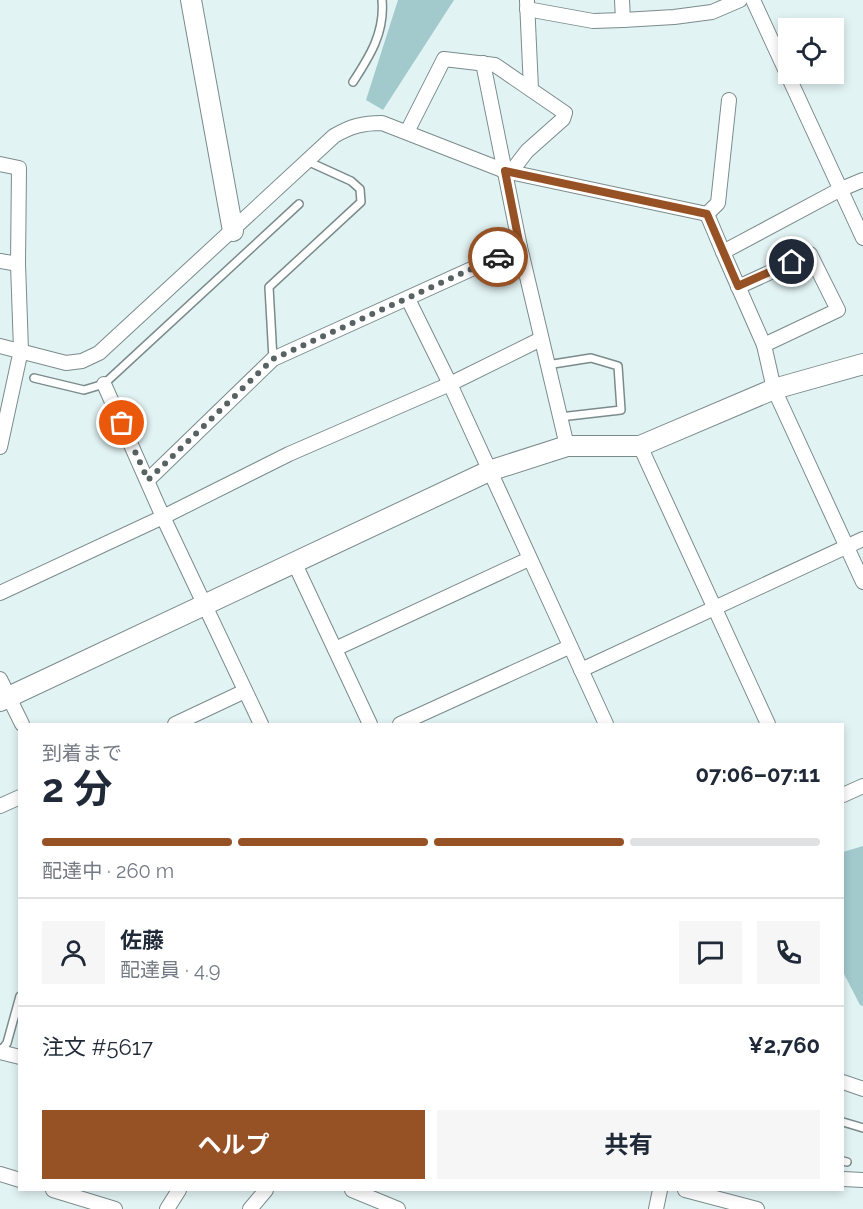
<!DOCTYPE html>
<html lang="ja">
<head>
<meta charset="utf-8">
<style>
  :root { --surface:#fff; --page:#f6f6f7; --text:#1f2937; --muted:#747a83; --line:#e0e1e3; --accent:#965225 }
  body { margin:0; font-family:Raleway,"Noto Sans JP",sans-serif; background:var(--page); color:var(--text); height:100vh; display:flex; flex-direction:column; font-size:22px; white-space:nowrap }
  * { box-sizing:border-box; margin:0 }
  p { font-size:20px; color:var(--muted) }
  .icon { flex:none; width:33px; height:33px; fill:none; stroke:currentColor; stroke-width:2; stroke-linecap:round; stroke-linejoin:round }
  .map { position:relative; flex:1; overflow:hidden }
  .drawer { position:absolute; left:18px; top:723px; width:826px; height:468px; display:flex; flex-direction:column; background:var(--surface); border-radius:0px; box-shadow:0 3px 9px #0003 }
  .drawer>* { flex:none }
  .buttons { position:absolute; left:778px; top:18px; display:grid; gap:12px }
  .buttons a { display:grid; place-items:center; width:66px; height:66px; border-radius:0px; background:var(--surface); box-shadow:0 3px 9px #0003; font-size:30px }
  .pin { position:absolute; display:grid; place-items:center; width:51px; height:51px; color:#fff; margin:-26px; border:3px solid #fff; border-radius:50%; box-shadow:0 2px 6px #0007 }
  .courier { position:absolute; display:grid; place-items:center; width:60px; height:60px; margin:-30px; border:4px solid #965225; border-radius:50%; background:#fff; color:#222; box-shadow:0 2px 8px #0007 }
  .overview em { font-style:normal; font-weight:700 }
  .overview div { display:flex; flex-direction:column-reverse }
  .overview { display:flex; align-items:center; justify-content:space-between; height:102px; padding:0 24px }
  h1 { font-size:39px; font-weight:700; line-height:45px }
  .bar { display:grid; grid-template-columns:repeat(4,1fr); gap:9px 6px; align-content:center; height:72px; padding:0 24px }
  .bar i { height:8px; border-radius:4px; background:var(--line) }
  .bar .on { background:var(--accent) }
  .bar p { grid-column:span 4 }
  .line { display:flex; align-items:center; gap:15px; padding:0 24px; border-top:2px solid var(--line) }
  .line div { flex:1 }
  .round { display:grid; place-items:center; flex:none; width:63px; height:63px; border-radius:0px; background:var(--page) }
  .primary-button { display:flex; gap:12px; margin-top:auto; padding:12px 24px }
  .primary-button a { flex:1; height:69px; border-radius:0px; background:var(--accent); color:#fff; font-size:24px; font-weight:700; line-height:69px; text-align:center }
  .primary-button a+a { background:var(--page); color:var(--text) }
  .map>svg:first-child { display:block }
  .green { fill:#a2cacd }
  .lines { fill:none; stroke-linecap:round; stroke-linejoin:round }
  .lane-casing { stroke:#7b8b8c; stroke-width:10 }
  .street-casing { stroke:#7b8b8c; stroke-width:16 }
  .secondary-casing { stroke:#7b8b8c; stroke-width:22 }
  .lane { stroke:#fff; stroke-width:7 }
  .street { stroke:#fff; stroke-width:14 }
  .secondary { stroke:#fff; stroke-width:20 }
  .done { stroke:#586262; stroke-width:6; stroke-dasharray:0 10.8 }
  .route { stroke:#965225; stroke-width:8 }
</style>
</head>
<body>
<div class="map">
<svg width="863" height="1209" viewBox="0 0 863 1209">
  <rect width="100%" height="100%" fill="#e2f3f4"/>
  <g class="green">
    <polygon points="398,0 454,0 383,110 366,100"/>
    <polygon points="863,846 863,1006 860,1005 843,972 843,852"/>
  </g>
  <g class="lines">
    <defs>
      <g id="lane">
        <path d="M 353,82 C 370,56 385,32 382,0"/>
        <polyline points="273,359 269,287 361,202 360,189 351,181 307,161"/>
        <polyline points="547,365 591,358 618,366 621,410 560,417"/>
        <polyline points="34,378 84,390 104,384 299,204"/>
        <polyline points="0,1052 7,1043 20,996"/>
        <polyline points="843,1122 863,1128"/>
        <polyline points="843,1161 847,1162"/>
      </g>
      <g id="street">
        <polyline points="622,0 623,20"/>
        <polyline points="753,0 863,238"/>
        <polyline points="527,1 531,89"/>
        <polyline points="527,9 593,21 623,20 674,17 712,12 740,0"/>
        <polyline points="483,63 520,247 567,446"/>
        <polyline points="407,132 444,59 495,65 565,113 563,119 527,151 514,168 505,171"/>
        <polyline points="0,164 19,168 18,264 21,350 0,447"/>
        <polyline points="863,180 839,190 723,252 764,345 774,389 863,582"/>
        <polyline points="707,214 718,203 729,100"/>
        <polyline points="0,261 18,264"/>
        <polyline points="738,287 810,254 838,310 764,345"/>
        <polyline points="408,299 450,384 606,724"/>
        <path d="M 0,346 L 66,363 L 82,361 L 99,353 L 334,136 C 351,126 363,123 382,123 L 505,171 L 707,214 L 723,252"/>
        <polyline points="104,384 163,517 261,724"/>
        <polyline points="640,446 768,724"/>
        <polyline points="148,480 273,359 520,247"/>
        <polyline points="294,562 370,724"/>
        <polyline points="0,593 163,517 289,454 450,384 541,339"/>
        <polyline points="335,649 529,559"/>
        <polyline points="581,670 863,539"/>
        <polyline points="0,679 22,724"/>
        <polyline points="175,724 245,691"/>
        <polyline points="400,724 569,647"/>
        <polyline points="843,795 863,786"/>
        <polyline points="0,806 20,797"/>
        <polyline points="0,1052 20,1057"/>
        <polyline points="843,1082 863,1089"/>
        <polyline points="0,1174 20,1180"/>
        <polyline points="843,1179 863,1180"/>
        <polyline points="53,1190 115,1209"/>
        <polyline points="352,1190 398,1209"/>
        <polyline points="685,1190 757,1209"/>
        <polyline points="167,1209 179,1190"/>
        <polyline points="250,1209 266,1190"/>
        <polyline points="656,1209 660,1190"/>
      </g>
      <g id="secondary">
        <polyline points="191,0 233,231"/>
        <polyline points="0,701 489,471 567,446 640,446 774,389 863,364"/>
      </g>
    </defs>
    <use href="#lane" class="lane-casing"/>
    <use href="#street" class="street-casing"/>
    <use href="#secondary" class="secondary-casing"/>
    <use href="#lane" class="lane"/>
    <use href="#street" class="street"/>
    <use href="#secondary" class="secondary"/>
  </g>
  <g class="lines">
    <polyline class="done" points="122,423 148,480 273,359 498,257"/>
    <polyline class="route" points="498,257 520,247 505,171 707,214 738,286 792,262"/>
  </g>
</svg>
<div class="buttons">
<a><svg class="icon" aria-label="locate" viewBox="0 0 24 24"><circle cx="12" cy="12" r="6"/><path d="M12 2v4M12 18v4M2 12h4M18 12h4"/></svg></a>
</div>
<div class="pin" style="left:122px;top:423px;background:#ea580c"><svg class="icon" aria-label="bag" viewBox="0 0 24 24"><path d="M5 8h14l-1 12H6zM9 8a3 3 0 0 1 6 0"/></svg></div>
<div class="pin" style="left:792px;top:262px;background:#1f2937"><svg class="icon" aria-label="home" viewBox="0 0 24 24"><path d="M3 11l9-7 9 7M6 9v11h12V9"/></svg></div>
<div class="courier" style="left:498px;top:257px"><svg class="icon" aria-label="car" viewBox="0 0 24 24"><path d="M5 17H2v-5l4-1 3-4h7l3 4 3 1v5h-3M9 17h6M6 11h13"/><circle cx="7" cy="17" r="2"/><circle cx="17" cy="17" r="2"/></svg></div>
<section class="drawer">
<div class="overview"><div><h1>2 分</h1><p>到着まで</p></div><em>07:06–07:11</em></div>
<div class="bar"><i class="on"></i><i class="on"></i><i class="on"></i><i></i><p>配達中 · 260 m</p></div>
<div class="line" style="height:108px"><a class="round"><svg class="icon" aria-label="person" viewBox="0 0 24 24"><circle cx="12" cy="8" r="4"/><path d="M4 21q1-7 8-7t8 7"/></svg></a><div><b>佐藤</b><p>配達員 · 4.9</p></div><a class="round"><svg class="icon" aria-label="chat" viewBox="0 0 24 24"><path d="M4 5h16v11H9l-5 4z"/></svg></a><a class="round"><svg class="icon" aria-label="phone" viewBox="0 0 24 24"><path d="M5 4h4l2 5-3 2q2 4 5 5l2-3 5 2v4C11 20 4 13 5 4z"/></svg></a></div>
<div class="line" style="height:78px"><div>注文 #5617</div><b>¥2,760</b></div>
<div class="primary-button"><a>ヘルプ</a><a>共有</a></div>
</section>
</div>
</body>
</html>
